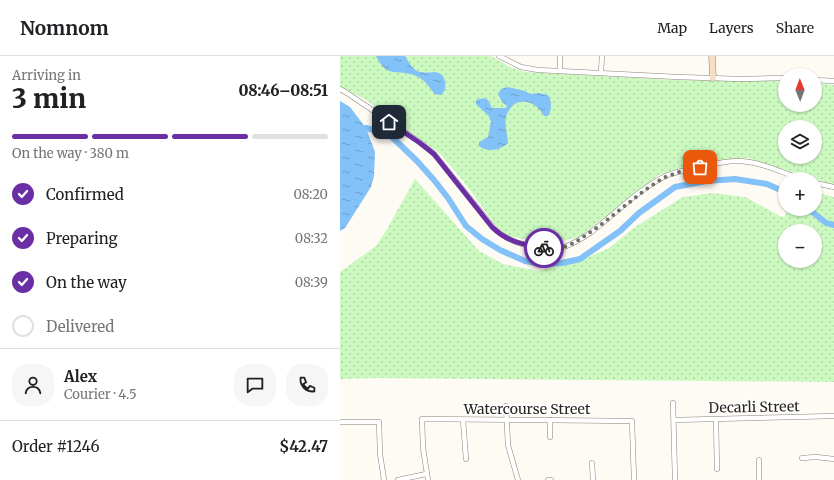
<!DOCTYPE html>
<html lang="en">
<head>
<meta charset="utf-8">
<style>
  :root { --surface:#fff; --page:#f6f6f6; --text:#202124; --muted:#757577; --line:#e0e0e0; --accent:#6b2fa5 }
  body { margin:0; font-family:Merriweather,serif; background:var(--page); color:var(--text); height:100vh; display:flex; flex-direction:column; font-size:15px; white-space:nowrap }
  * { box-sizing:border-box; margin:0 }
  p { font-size:13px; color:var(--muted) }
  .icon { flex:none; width:22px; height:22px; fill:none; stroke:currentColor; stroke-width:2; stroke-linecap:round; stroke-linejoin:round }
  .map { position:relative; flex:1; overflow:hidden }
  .sheet { display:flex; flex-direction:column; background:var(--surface); width:340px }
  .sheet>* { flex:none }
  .needle { width:26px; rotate:359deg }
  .controls { position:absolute; left:438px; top:12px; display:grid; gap:8px }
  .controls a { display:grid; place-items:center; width:44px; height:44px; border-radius:50%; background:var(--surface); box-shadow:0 1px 3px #0004; font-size:20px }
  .pin { position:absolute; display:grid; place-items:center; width:34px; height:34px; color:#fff; margin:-17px; border-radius:8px; box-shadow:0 2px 6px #0006 }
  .courier { position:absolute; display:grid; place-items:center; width:40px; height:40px; margin:-20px; border:3px solid #6b2fa5; border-radius:50%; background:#fff; color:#222; box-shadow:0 1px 5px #0007 }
  .summary em { font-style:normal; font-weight:800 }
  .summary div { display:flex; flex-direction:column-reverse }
  .summary { display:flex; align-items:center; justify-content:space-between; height:68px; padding:0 12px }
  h1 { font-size:26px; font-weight:800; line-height:30px }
  .bar { display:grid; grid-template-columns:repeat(4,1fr); gap:6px 4px; align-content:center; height:48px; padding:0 12px }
  .bar i { height:5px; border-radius:3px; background:var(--line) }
  .bar .on { background:var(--accent) }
  .bar p { grid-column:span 4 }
  .line { display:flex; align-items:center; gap:10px; padding:0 12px; border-top:1px solid var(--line) }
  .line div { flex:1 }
  .round { display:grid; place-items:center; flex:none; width:42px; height:42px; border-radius:16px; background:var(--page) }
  ol { padding:0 12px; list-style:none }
  li { display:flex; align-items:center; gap:12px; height:44px }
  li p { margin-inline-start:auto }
  li .icon { padding:4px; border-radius:50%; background:var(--accent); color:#fff; stroke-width:4 }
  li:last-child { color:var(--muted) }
  li i { width:22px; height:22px; border:2px solid var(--line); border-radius:50% }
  header { display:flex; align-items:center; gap:24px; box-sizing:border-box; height:56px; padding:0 20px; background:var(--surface); border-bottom:1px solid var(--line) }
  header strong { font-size:19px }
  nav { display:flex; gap:22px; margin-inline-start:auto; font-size:14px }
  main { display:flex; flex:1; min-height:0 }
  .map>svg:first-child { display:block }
  .grass { fill:url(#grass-dots); fill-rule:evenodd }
  .water { fill:url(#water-ripples) }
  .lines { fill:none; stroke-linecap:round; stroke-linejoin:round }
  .river { stroke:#82c2f8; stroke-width:6 }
  .street-casing { stroke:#8a857c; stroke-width:5.5 }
  .secondary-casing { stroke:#8a857c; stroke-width:7 }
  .street { stroke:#fff; stroke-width:4.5 }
  .secondary { stroke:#f7dcc6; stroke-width:6 }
  .done { stroke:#72706b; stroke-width:4; stroke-dasharray:0 7.2 }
  .route { stroke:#6b2fa5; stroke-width:5 }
  .labels { text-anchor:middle; stroke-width:3; stroke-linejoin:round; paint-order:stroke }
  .street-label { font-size:14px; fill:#272521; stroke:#fff }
</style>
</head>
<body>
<header>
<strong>Nomnom</strong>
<nav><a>Map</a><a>Layers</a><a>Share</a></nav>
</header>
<main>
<section class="sheet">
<div class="summary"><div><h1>3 min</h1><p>Arriving in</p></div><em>08:46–08:51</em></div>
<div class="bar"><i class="on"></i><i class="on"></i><i class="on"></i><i></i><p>On the way · 380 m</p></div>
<ol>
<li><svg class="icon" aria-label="check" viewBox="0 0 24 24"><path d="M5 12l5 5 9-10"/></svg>Confirmed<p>08:20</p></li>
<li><svg class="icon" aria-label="check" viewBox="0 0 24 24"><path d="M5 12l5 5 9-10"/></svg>Preparing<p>08:32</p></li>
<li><svg class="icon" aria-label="check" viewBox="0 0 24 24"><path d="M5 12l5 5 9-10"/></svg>On the way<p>08:39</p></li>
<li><i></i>Delivered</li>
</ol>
<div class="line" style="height:72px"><a class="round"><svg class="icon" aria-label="person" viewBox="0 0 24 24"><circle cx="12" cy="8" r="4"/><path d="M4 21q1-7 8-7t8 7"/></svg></a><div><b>Alex</b><p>Courier · 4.5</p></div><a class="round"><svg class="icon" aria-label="chat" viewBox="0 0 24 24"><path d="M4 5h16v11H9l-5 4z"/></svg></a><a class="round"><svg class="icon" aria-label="phone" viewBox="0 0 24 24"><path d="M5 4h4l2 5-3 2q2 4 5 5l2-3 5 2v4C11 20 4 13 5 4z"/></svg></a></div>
<div class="line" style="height:52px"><div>Order #1246</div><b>$42.47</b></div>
</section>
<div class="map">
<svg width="494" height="424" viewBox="0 0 494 424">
  <defs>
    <pattern id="grass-dots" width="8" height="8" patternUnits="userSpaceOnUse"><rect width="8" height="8" fill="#ccf9c0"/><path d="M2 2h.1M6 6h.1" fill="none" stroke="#afd5a5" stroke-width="1.8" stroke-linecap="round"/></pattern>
    <pattern id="water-ripples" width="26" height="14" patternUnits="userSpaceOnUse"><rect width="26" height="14" fill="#82c2f8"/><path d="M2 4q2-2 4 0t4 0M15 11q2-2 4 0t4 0" fill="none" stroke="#6a9dc8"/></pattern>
  </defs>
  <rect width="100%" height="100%" fill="#fefaf4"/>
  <g class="grass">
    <path d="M 0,0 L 151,0 L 170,11 L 185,16 L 335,24 L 445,25 L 445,49 L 475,49 L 475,27 L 494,29 L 494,129 L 407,102 L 366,106 L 319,119 L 239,181 L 212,188 L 194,185 L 168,180 L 157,171 L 121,122 L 100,98 L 25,43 L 0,31 ZM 445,71 L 475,71 L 475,101 L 445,101 Z"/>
    <path d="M 75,123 L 139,195 L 163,208 L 198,215 L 240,205 L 269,192 L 295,171 L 343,141 L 373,137 L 405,141 L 444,162 L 448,153 L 475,153 L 475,136 L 494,141 L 494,326 L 37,322 L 0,323 L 0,216 L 36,190 L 46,175 ZM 445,175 L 475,175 L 475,205 L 445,205 Z"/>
  </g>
  <g class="water">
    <path d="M 36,0 L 65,0 C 68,5 73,15 80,16 C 90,18 104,11 105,27 C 106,32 105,35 101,39 L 95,38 C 90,33 87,26 80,22 C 59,10 49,26 36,0 Z"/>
    <path d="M 168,31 L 185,35 L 190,38 L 198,37 L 208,39 C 212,46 212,53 208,60 L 204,60 C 194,42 173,39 166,61 C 164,69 168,79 168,87 C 161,94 148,97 139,90 L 139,86 L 148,81 L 151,66 L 149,60 L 136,48 L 136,44 L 144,42 L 148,44 L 152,52 L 166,52 L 167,50 L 162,46 L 158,38 L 161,33 Z"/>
    <polygon points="0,45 10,51 26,72 35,96 34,120 31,131 5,172 0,175"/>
  </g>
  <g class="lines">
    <g class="river">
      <polyline points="17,73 26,72 45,77 53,82 77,105 94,124 108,142 126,170 142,183 160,194 185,205 202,208 222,207 240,203 280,175 299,157 335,131 366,125 395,123 427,128 445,136"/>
      <polyline points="469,153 486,167 494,169"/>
    </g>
    <defs>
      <g id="street">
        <polyline points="159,0 181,11 198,14 338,21 400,23 445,22"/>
        <polyline points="220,15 220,0"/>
        <polyline points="261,16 262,0"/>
        <polyline points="475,24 494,25"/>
        <path d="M 0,33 L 7,37 L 81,87 L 94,98 L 153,171 C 163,182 175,187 190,190 C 200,192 210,194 220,192 C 231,190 241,183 250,177 C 273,160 302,130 328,119 C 339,115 350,113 361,111 C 373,108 385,105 397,105 C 419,105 441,116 461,123"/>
        <polyline points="475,127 494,131"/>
        <polyline points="333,347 335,424"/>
        <polyline points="166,350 168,389 178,424"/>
        <polyline points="376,363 377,413"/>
        <polyline points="123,364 126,403"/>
        <polyline points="334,364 494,360"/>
        <polyline points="0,366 39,366 40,398 44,424"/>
        <polyline points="210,381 210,364"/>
        <polyline points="462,402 476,401 494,403"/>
        <polyline points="419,404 419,424"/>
        <polyline points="252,407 253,424"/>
        <polyline points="58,424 86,418"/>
        <polyline points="88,424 83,392 82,363 292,365 294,424"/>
        <polyline points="208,424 211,424"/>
      </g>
      <polyline id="secondary" points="372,0 373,22"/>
    </defs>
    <use href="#street" class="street-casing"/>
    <use href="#secondary" class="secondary-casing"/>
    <use href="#street" class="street"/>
    <use href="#secondary" class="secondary"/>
  </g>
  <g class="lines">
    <polyline class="done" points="204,192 222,192 234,187 258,171 305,134 323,122 339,116 360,111"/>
    <path class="route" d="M 49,66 L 80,87 L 94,98 L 152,171 C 167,186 184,189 204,192"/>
  </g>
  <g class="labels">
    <g class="street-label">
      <text transform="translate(414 351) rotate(-1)" y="5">Decarli Street</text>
      <text x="187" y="358">Watercourse Street</text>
    </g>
  </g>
</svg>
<div class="controls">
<a><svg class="needle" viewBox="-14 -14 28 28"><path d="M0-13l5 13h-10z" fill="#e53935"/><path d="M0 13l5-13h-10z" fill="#757577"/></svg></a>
<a><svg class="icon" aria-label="layers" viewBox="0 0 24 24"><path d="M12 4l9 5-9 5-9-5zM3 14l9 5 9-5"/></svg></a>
<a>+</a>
<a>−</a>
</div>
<div class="pin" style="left:360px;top:111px;background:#ea580c"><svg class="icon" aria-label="bag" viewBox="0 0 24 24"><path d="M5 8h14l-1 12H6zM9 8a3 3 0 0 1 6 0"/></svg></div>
<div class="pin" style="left:49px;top:66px;background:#1f2937"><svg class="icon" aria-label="home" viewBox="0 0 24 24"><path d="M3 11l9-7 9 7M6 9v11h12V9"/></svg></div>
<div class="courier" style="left:204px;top:192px"><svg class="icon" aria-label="bike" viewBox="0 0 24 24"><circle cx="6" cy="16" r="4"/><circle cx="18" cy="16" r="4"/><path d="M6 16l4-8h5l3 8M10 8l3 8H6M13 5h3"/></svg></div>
</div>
</main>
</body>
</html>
